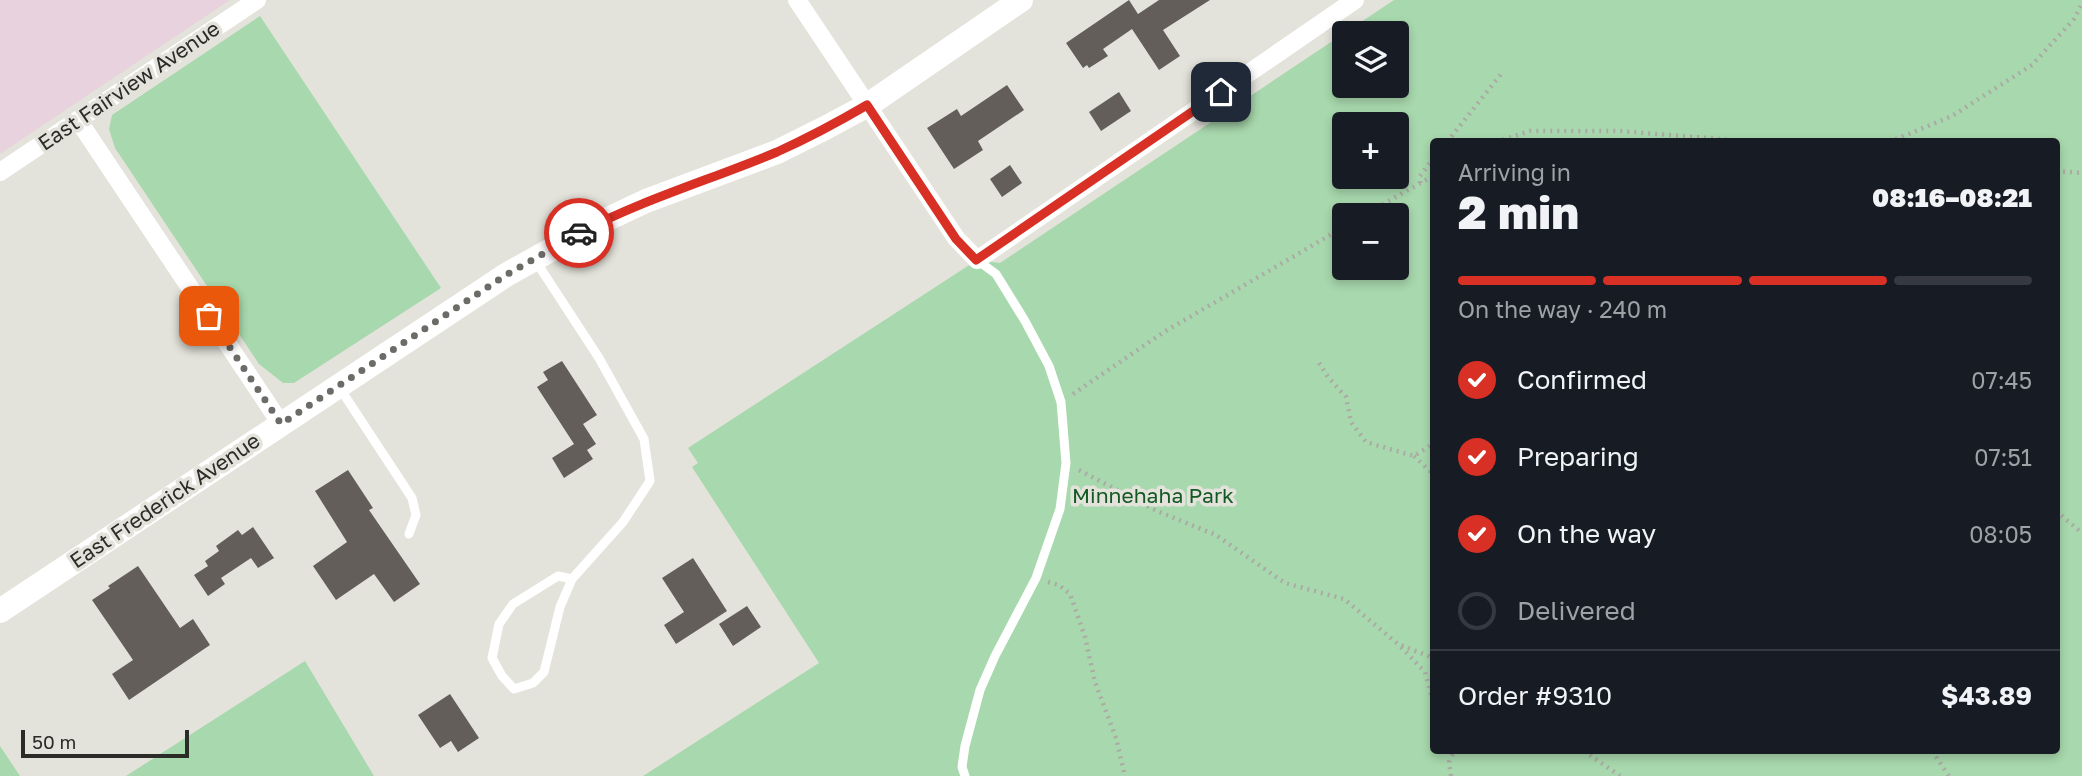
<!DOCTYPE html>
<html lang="en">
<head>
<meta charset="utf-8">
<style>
  :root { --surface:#171b24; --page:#20242c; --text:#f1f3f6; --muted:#9ea1a6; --line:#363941; --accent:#d93025 }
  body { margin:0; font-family:"Golos Text",sans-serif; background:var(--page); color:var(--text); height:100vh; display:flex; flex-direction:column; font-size:26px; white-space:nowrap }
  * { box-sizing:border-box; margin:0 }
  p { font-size:23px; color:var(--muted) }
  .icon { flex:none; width:38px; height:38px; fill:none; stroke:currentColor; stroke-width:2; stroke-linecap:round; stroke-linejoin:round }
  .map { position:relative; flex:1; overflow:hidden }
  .side { position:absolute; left:1430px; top:138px; width:630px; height:616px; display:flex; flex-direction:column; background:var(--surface); border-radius:7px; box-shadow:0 4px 10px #0003 }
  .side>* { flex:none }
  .tools { position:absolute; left:1332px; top:21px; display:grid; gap:14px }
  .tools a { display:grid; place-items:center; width:77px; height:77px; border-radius:7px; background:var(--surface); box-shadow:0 4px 10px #0003; font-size:35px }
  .scale { position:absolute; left:21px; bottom:18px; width:168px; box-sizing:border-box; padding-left:7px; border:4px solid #2b2b28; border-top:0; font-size:19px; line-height:24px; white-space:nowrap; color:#2b2b28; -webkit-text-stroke:5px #e4e3db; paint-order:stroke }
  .pin { position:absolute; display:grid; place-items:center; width:60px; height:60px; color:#fff; margin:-30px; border-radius:14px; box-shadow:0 4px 10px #0006 }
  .courier { position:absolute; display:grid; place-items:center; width:70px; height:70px; margin:-35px; border:5px solid #d93025; border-radius:50%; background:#fff; color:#222; box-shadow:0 2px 9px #0007 }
  .overview em { font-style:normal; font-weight:800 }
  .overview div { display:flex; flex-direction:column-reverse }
  .overview { display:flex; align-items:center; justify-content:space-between; height:119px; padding:0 28px }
  h1 { font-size:46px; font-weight:800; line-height:52px }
  .bar { display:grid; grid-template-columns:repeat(4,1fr); gap:10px 7px; align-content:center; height:84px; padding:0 28px }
  .bar i { height:9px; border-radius:5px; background:var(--line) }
  .bar .selected { background:var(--accent) }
  .bar p { grid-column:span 4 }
  .line { display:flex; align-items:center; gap:18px; padding:0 28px; border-top:2px solid var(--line) }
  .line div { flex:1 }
  ol { padding:0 28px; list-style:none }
  li { display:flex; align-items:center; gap:21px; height:77px }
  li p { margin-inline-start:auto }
  li .icon { padding:7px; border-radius:50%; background:var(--accent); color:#fff; stroke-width:4 }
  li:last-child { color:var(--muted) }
  li i { width:38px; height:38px; border:4px solid var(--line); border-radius:50% }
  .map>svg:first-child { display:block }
  .industrial { fill:#e8d2de }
  .green { fill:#a8d8ad; fill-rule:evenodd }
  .building { fill:#645e5a }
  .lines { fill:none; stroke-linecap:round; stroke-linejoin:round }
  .path { stroke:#abaaa4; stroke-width:4.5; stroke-dasharray:2 5; stroke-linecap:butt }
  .lane { stroke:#fff; stroke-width:9 }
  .street { stroke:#fff; stroke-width:18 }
  .secondary { stroke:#fff; stroke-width:24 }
  .done { stroke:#6c6b67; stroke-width:7; stroke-dasharray:0 12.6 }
  .route { stroke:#d93025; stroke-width:9 }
  .labels { text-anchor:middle; stroke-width:7; stroke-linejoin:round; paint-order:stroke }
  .street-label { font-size:21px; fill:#2b2b28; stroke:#e4e3db }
  .park-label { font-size:21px; fill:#135924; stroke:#e4e3db }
</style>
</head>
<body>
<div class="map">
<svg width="2082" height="776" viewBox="0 0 2082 776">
  <rect width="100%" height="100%" fill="#e4e3db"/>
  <polygon class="industrial" points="0,0 230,0 0,154"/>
  <g class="green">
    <path d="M 1394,0 L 2082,0 L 2082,776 L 643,776 L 819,663 L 692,467 L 698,463 L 688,448 L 977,260 L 1000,263 ZM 1344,33 L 1396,33 L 1396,86 L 1344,86 ZM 1344,124 L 1396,124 L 1396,177 L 1344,177 ZM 1433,142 L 2056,142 L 2056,751 L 1433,751 ZM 1344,215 L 1396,215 L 1396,268 L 1344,268 Z"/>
    <polygon points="260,16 441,288 294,383 283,383 259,364 115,148 109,129 112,115"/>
    <polygon points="305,661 374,776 126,776"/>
    <polygon points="0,746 20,776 0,776"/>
  </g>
  <g class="building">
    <polygon points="1129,0 1138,14 1159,0 1210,0 1163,30 1180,56 1159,70 1132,29 1103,49 1108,56 1089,68 1087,65 1083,68 1066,43"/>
    <polygon points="1007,85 1024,110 978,141 983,150 954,169 927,128 957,109 961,116"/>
    <polygon points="1119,92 1131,111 1101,131 1089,112"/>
    <polygon points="1010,165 1022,183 1002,197 990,179"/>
    <polygon points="562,361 597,415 583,424 596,444 587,450 593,459 564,478 552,458 574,444 537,387 548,380 543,372"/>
    <polygon points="348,470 373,508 369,510 420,584 394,602 374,574 336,600 313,566 347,542 315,491"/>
    <polygon points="253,527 274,558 258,568 251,558 221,578 225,584 208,596 194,575 208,566 205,561 219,551 216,546 238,530 242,535"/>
    <polygon points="693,558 727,611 676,644 664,625 684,612 662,578"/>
    <polygon points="138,566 180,628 193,619 210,645 129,700 112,674 133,660 92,600 110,588 108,586"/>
    <polygon points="747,606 761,627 733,646 719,624"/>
    <polygon points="450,694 479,738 458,752 451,741 440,748 418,715"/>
  </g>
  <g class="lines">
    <g class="path">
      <polyline points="1447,142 1501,74"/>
      <polyline points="1496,142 1530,131 1621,131 1756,142"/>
      <polyline points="1889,142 1952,116 2032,65 2074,19 2082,4"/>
      <polyline points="2056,171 2082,173"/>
      <polyline points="1420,183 1420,176 1433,159"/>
      <polyline points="1364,215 1433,176"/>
      <polyline points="1319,363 1328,377 1346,397 1351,422 1366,442 1414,456 1433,444"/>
      <polyline points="1073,394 1164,332 1344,227"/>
      <polyline points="1414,456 1433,474"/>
      <polyline points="1079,470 1157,511 1216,535 1285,583 1344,599 1398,644 1433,658"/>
      <polyline points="2056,511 2082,533"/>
      <polyline points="1048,582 1059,585 1070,594 1085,637 1095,682 1116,738 1125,776"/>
      <polyline points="1401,647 1425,672 1433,702"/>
      <polyline points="1584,751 1620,776"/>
      <polyline points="1932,751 1949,776"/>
      <polyline points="1451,776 1449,762 1454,751"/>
    </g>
    <g class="lane">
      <polyline points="535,260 599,358 644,439 650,481 623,522 572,579 560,607 544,672 533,683 514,689 502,676 492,658 499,624 513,604 558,576 572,579"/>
      <polyline points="339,387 412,498 416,515 409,534"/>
      <polyline points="965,776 962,767 965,746 980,690 995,656 1036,578 1060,509 1066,463 1061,402 1049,366 1025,321 996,274 977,260"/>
    </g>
    <g class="street">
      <polyline points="797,0 956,238 977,260 1355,0"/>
      <polyline points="78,120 281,424"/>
      <polyline points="0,172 257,0"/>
    </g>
    <polyline class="secondary" points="0,611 506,275 597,224 646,201 777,152 825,128 868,105 1021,0"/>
  </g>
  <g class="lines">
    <polyline class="done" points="209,316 281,424 506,275 579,233"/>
    <path class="route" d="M 579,233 C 644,199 710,180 777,152 C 808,138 838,122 867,105 L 956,239 L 976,260 L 1221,92"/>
  </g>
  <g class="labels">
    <g class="street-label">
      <text transform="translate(129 86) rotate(-34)" y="7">East Fairview Avenue</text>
      <text transform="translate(165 501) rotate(-34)" y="7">East Frederick Avenue</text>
    </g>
    <g class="park-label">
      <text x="1153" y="503">Minnehaha Park</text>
    </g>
  </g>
</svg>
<div class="tools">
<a><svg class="icon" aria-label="layers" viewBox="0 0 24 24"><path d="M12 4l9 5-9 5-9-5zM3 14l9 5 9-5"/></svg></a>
<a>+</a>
<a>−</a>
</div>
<div class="scale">50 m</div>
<div class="pin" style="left:209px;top:316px;background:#ea580c"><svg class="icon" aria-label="bag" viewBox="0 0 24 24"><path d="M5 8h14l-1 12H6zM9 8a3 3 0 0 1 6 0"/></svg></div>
<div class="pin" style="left:1221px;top:92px;background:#1f2937"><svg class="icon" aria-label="home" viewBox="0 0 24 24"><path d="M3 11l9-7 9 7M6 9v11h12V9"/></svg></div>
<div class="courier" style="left:579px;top:233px"><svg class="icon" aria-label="car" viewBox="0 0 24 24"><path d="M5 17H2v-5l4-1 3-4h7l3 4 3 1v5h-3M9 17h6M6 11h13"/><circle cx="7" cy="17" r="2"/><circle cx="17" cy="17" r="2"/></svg></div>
<section class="side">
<div class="overview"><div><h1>2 min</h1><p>Arriving in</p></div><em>08:16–08:21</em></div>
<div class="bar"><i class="selected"></i><i class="selected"></i><i class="selected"></i><i></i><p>On the way · 240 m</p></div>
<ol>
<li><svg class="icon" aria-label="check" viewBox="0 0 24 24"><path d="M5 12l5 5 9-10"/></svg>Confirmed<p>07:45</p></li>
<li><svg class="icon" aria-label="check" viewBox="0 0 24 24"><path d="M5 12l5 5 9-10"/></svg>Preparing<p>07:51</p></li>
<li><svg class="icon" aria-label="check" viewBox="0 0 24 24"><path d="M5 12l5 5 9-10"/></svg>On the way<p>08:05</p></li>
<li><i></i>Delivered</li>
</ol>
<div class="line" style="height:91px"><div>Order #9310</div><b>$43.89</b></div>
</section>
</div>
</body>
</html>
